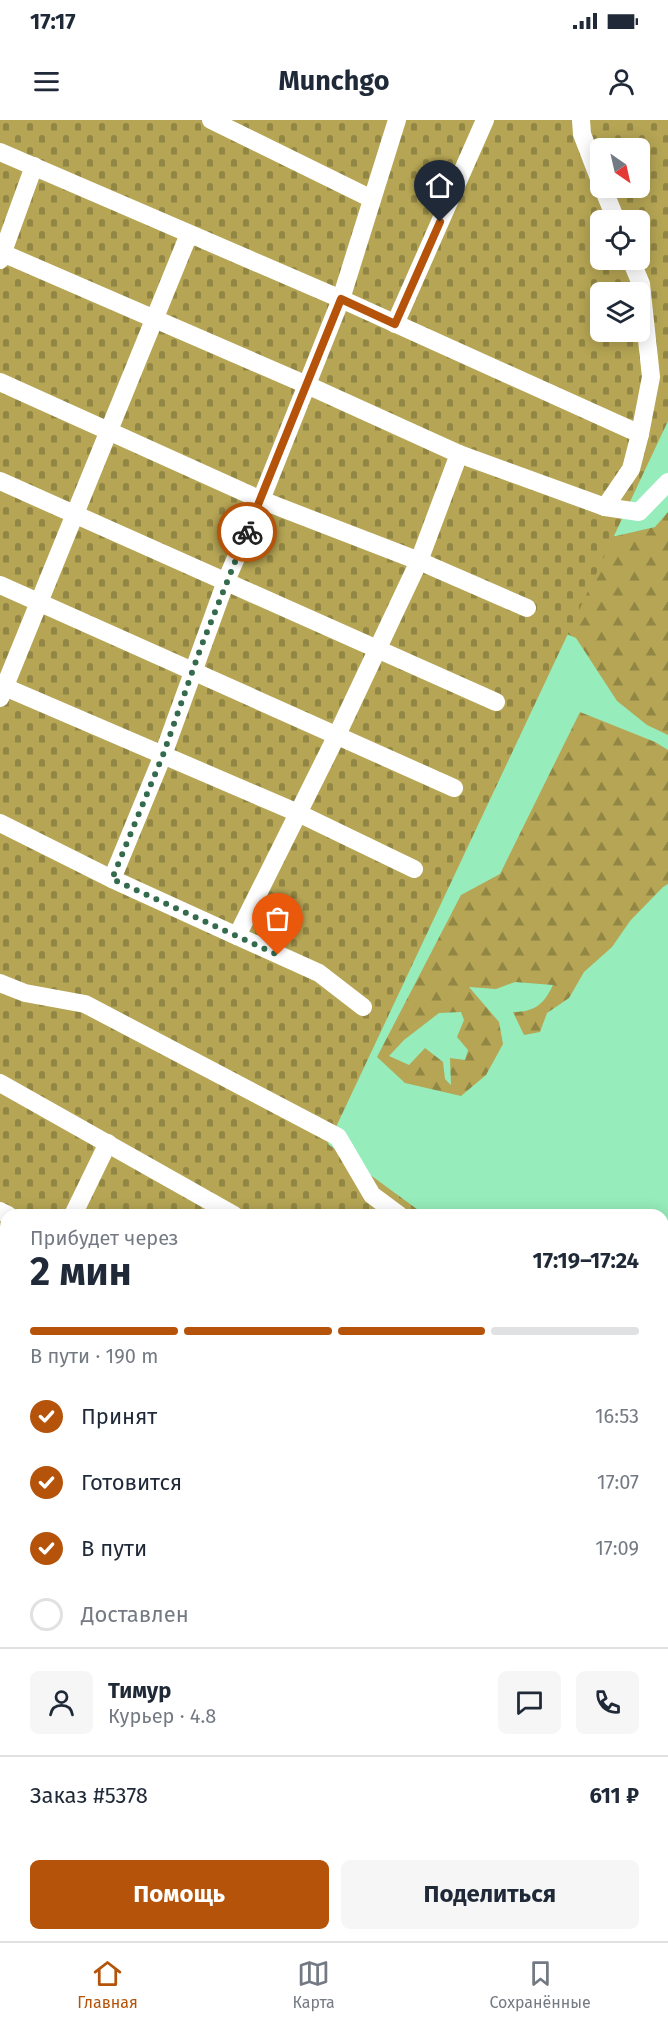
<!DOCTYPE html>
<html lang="ru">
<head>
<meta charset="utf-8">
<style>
  :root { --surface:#fff; --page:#f6f6f7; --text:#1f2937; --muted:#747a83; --line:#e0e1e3; --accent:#b45309 }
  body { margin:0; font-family:"Fira Sans",sans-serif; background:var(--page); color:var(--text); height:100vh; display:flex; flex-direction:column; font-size:22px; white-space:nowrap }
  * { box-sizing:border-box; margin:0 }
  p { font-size:20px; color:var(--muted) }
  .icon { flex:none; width:33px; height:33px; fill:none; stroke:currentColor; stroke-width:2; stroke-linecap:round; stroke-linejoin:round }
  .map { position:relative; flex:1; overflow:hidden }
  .side { position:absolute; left:0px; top:1089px; width:669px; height:732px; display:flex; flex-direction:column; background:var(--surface); border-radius:18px 18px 0 0; box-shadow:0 3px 15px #0003 }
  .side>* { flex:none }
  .needle { width:39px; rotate:146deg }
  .fabs { position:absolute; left:590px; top:18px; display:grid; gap:12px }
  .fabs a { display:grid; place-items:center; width:60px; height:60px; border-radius:9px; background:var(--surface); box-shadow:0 3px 15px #0003; font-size:30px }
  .pin { position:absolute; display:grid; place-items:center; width:51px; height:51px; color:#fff; margin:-62px -26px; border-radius:50% 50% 50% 0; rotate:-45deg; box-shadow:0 0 6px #0007 }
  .pin .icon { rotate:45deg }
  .courier { position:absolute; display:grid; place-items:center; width:60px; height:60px; margin:-30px; border:4px solid #b45309; border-radius:50%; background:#fff; color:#222; box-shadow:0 2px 8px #0007 }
  .overview em { font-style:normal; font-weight:700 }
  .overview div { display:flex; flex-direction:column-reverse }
  .overview { display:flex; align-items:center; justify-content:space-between; height:102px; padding:0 30px }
  h1 { font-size:39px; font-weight:700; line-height:45px }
  .bar { display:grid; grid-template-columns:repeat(4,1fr); gap:9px 6px; align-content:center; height:72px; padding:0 30px }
  .bar i { height:8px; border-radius:4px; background:var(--line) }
  .bar .selected { background:var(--accent) }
  .bar p { grid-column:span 4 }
  .line { display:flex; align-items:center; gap:15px; padding:0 30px; border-top:2px solid var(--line) }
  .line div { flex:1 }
  .round { display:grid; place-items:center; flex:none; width:63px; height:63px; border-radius:9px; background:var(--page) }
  ol { padding:0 30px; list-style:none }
  li { display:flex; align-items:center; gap:18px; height:66px }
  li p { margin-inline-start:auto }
  li .icon { padding:6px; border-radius:50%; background:var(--accent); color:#fff; stroke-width:4 }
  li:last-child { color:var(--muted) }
  li i { width:33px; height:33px; border:3px solid var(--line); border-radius:50% }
  .primary-button { display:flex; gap:12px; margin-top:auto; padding:12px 30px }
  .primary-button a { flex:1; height:69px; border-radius:9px; background:var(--accent); color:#fff; font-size:24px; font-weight:700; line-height:69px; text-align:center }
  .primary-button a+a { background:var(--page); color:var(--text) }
  .status { display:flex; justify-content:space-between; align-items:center; height:42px; padding:0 30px; background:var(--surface); direction:ltr }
  .status svg { height:16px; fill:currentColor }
  header { display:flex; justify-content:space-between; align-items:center; height:78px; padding:0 30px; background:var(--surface); font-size:27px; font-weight:700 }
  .tabs { display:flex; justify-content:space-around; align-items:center; height:84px; border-top:2px solid var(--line); background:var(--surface); font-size:16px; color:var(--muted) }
  .tabs a { display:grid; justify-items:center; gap:3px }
  .tabs .selected { color:var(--accent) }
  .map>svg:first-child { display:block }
  .forest { fill:url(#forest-firs); fill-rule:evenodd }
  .cemetery { fill:url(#cemetery-stones); fill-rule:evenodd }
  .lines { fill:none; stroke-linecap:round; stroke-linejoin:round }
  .minor { stroke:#fff; stroke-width:18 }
  .done { stroke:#346b4e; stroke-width:6; stroke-dasharray:0 10.8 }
  .route { stroke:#b45309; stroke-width:8 }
</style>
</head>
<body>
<div class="status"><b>17:17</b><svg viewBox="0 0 49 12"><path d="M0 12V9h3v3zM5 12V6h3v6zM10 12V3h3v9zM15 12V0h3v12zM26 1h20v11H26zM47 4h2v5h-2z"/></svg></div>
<header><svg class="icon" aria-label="menu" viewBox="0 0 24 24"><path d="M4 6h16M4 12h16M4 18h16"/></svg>Munchgo<svg class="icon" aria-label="person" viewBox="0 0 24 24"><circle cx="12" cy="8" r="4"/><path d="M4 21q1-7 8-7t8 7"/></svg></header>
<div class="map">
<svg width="668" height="1821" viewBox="0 0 668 1821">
  <defs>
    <pattern id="forest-firs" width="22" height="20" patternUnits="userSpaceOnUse" patternTransform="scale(1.5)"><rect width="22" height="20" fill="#b5a554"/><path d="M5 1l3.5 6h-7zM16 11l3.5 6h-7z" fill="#918644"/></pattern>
    <pattern id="cemetery-stones" width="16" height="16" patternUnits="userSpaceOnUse" patternTransform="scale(1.5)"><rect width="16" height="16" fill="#b5a554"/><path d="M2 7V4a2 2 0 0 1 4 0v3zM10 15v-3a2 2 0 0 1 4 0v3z" fill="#918644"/></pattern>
  </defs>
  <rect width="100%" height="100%" fill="#96ecbb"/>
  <g class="forest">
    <polygon points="668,392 668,615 647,605 617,581 576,518 548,506 587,417 616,416 655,407"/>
    <path d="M 580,592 L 655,622 L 668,630 L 668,764 L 663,767 L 630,801 L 612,827 L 584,852 L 569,878 L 547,893 L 540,912 L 524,915 L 513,892 C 535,892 544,884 553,865 L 515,862 L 496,869 L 469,867 L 499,902 L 503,924 L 486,955 L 461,976 L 405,963 L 377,937 L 461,775 L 500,754 ZM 461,892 L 464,900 L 457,917 L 468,930 L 465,940 L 450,938 L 451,965 L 445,959 L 443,942 L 425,928 L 409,945 L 389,936 L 404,920 L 439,893 Z"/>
  </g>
  <g class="cemetery">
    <path d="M 0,0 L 668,0 L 668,301 L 328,1024 L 425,1095 L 6,1095 L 6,1458 L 0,1455 ZM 600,28 L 639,28 L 639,68 L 600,68 ZM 600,100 L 639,100 L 639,140 L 600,140 ZM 600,172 L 639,172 L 639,212 L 600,212 Z"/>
    <polygon points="663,1169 668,1170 668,1821 0,1821 0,1798 6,1792 6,1815 663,1815"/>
  </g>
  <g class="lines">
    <g class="minor">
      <polyline points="211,0 372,79"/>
      <polyline points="581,0 582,14 600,61"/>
      <polyline points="0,32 341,179 640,314 651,257 641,164 631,140"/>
      <polyline points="603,68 616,100"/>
      <polyline points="0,132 307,265 459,334 419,441 337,615 237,816 112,759 0,703"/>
      <polyline points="0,140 34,46"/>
      <polyline points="395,204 485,0"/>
      <polyline points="0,262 261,380 419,441 527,488"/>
      <polyline points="459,334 605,387 639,392 668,362"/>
      <polyline points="0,361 496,582"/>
      <polyline points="605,387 631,349 640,314"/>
      <polyline points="0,465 454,668"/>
      <polyline points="0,565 298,693 414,749"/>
      <polyline points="0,578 189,114"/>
      <polyline points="112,759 163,635 226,461 261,380 341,179 397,0"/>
      <polyline points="237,816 319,853 363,887"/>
      <polyline points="0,863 25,873 85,884 338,1017 372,1075 399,1095"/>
      <polyline points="0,963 234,1095"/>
      <polyline points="0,1091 8,1095"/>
      <polyline points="73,1095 108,1023"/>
      <polyline points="663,1182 668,1182"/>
      <polyline points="0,1234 6,1223"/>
      <polyline points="663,1337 668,1338"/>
      <polyline points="0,1375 6,1378"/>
      <polyline points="663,1446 668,1440"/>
      <polyline points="663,1497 668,1502"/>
      <polyline points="663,1635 668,1630"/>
      <polyline points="663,1686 668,1690"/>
      <polyline points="0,1812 6,1806"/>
      <polyline points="230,1815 237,1821"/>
      <polyline points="420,1815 426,1821"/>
      <polyline points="610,1815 616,1821"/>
      <polyline points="122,1821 128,1815"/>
      <polyline points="304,1821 310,1815"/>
      <polyline points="485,1821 491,1815"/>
      <polyline points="651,1821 657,1815"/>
    </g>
  </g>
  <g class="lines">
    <polyline class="done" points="247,412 201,527 163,635 112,759 278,835"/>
    <polyline class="route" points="247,412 341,179 395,204 440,102"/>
  </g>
</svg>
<div class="fabs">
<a><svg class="needle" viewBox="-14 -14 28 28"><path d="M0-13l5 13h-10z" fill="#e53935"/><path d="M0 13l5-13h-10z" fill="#747a83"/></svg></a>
<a><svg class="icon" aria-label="locate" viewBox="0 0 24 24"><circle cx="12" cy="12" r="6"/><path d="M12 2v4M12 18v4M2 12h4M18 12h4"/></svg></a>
<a><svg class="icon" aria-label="layers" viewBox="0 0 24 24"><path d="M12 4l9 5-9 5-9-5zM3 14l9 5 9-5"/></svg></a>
</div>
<div class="pin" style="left:278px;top:835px;background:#ea580c"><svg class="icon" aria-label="bag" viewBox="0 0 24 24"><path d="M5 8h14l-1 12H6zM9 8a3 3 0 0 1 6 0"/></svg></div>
<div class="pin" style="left:440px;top:102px;background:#1f2937"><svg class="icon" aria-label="home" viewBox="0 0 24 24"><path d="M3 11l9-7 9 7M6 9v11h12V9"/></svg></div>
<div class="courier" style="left:247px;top:412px"><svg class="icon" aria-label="bike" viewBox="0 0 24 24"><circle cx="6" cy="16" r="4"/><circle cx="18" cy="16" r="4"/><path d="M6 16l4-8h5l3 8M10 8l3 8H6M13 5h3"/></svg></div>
<section class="side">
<div class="overview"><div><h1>2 мин</h1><p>Прибудет через</p></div><em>17:19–17:24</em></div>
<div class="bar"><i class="selected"></i><i class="selected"></i><i class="selected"></i><i></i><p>В пути · 190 m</p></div>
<ol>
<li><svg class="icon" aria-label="check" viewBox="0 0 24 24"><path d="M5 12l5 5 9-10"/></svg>Принят<p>16:53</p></li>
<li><svg class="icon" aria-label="check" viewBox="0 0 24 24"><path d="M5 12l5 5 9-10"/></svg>Готовится<p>17:07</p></li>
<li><svg class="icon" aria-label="check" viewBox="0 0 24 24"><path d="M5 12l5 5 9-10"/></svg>В пути<p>17:09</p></li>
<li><i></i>Доставлен</li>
</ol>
<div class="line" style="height:108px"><a class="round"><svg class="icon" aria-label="person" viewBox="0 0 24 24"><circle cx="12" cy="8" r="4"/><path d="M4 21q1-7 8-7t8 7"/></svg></a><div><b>Тимур</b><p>Курьер · 4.8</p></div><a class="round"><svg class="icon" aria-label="chat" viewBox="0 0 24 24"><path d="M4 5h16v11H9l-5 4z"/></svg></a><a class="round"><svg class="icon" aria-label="phone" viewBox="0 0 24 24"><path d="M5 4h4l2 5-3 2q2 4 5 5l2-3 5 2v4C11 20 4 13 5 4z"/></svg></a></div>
<div class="line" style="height:78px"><div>Заказ #5378</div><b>611 ₽</b></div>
<div class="primary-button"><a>Помощь</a><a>Поделиться</a></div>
</section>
</div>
<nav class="tabs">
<a class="selected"><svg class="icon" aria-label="home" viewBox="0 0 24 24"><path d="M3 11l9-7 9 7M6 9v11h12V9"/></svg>Главная</a>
<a><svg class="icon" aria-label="map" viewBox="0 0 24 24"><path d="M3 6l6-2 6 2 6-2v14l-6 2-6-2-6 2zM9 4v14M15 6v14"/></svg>Карта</a>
<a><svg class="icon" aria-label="saved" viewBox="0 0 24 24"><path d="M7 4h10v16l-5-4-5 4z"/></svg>Сохранённые</a>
</nav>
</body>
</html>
